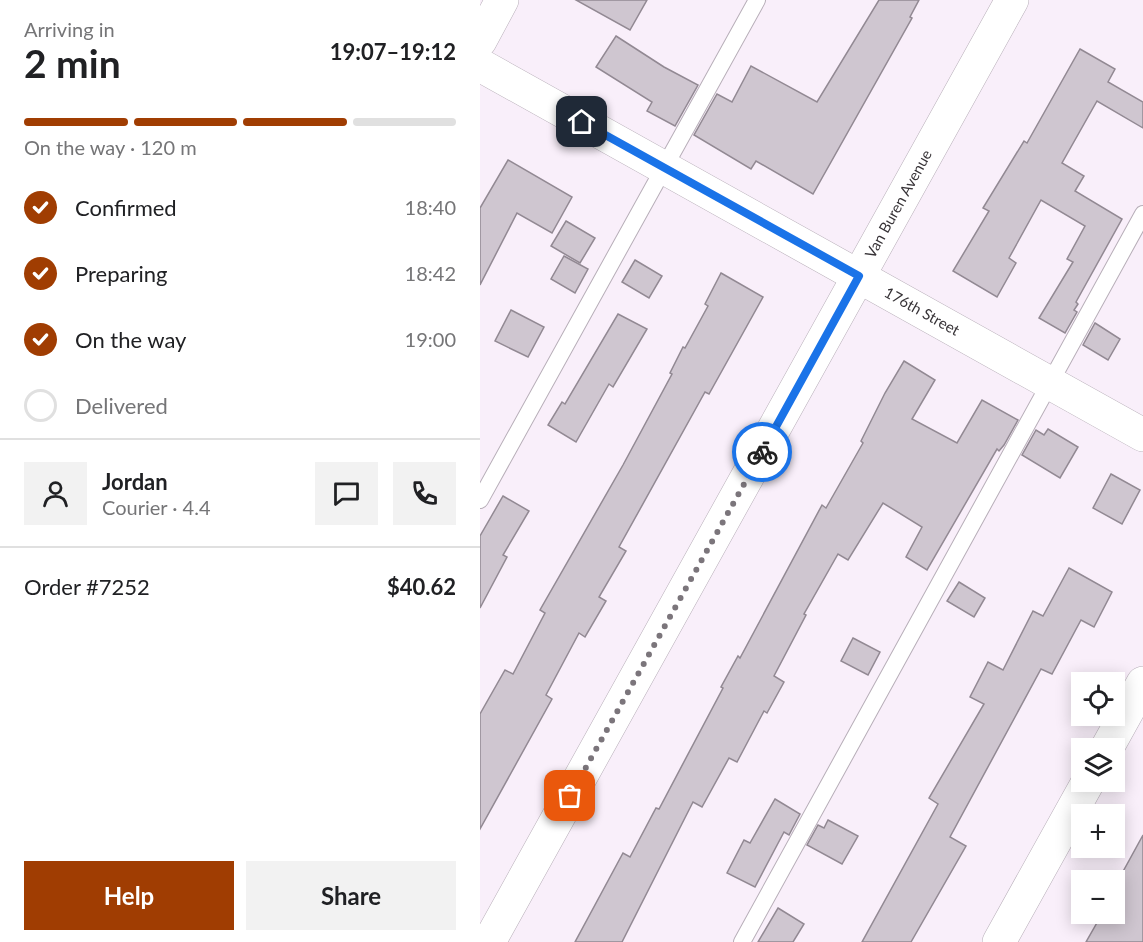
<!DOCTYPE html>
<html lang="en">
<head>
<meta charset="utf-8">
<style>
  :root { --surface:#fff; --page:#f2f2f2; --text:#202124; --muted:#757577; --line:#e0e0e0; --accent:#a03d02 }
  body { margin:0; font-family:Lato,sans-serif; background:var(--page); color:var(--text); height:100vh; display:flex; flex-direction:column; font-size:22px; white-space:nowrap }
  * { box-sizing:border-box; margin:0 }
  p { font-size:20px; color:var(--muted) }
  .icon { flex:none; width:33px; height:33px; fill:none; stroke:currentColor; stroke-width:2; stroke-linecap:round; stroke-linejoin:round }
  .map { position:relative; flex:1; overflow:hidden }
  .panel { display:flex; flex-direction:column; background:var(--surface); width:480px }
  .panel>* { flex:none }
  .tools { position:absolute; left:591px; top:672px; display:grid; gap:12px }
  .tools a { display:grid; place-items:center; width:54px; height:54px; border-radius:0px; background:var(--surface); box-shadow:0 3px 15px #0003; font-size:30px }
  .pin { position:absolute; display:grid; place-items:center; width:51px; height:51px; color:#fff; margin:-26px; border-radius:12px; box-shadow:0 3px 9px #0006 }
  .courier { position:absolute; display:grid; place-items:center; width:60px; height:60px; margin:-30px; border:4px solid #1a73e8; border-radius:50%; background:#fff; color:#222; box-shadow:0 2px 8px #0007 }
  .summary em { font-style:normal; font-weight:700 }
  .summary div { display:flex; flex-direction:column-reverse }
  .summary { display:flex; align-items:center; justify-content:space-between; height:102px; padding:0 24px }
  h1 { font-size:39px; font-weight:700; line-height:45px }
  .bar { display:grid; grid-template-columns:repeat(4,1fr); gap:9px 6px; align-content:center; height:72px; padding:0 24px }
  .bar i { height:8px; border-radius:4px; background:var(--line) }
  .bar .current { background:var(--accent) }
  .bar p { grid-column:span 4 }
  .line { display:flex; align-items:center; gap:15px; padding:0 24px; border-top:2px solid var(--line) }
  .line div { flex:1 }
  .round { display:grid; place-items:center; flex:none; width:63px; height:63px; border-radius:0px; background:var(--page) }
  ol { padding:0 24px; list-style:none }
  li { display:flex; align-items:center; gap:18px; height:66px }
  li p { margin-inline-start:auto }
  li .icon { padding:6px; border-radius:50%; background:var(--accent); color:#fff; stroke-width:4 }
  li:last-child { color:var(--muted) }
  li i { width:33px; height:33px; border:3px solid var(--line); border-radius:50% }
  .action { display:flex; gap:12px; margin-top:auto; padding:12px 24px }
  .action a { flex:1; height:69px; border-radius:0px; background:var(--accent); color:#fff; font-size:24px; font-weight:700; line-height:69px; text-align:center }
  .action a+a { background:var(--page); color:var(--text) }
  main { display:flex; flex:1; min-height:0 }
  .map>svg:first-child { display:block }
  .building { fill:#cfc6d0; stroke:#928993; stroke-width:1.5 }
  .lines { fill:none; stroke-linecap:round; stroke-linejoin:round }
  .service-casing { stroke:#b7aeb8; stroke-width:18 }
  .minor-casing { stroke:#b7aeb8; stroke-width:34 }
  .service { stroke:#fff; stroke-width:16 }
  .minor { stroke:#fff; stroke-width:33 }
  .done { stroke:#7b757b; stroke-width:6; stroke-dasharray:0 10.8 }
  .route { stroke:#1a73e8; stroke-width:8 }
  .labels { text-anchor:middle; stroke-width:5; stroke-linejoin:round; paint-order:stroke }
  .street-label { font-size:15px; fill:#373337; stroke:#fff }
</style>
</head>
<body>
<main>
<section class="panel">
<div class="summary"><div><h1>2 min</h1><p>Arriving in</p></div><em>19:07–19:12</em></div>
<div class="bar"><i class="current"></i><i class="current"></i><i class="current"></i><i></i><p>On the way · 120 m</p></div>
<ol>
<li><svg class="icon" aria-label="check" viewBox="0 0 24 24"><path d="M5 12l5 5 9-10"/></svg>Confirmed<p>18:40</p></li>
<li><svg class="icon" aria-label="check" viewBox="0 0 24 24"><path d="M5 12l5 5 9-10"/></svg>Preparing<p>18:42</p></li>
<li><svg class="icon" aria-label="check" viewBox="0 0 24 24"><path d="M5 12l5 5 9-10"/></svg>On the way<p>19:00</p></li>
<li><i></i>Delivered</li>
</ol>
<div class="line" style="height:108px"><a class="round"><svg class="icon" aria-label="person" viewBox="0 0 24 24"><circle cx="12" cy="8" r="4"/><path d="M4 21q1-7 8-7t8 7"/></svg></a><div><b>Jordan</b><p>Courier · 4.4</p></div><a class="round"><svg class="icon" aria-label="chat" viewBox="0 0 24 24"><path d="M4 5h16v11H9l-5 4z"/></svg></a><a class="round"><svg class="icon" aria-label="phone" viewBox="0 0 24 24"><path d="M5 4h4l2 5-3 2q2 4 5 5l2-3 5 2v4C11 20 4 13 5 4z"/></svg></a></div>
<div class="line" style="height:78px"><div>Order #7252</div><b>$40.62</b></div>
<div class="action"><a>Help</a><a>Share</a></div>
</section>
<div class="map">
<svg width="663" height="942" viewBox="0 0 663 942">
  <rect width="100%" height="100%" fill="#f9effa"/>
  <g class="building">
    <polygon points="96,0 167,0 150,30"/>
    <polygon points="399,0 439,0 430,17 432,18 333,194 276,161 271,169 214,135 237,94 252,102 271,66 337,102"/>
    <polygon points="136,36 184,67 218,85 195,126 167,111 172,102 116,67"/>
    <polygon points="600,49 635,69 628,82 663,102 663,128 617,101 582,163 604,176 595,191 642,219 596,302 598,304 594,310 597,312 585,333 559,318 593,262 587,259 605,226 561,200 529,258 536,263 517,297 473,271 509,211 503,208 544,141 547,143"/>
    <polygon points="28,160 92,197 72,233 37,213 0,285 0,208"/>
    <polygon points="86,221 115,238 100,263 71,246"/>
    <polygon points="84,256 108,269 95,293 71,279"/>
    <polygon points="155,260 182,276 169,298 142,282"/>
    <polygon points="241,273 283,297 229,394 225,392 139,547 146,551 119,597 126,601 105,637 99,633 66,695 72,699 0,829 0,714 25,670 33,674 65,613 60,610 143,465 192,374 190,373 203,347 205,348 228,306 225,304"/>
    <polygon points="31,310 64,327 48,357 15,341"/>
    <polygon points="138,314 167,329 133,387 129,384 96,442 68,425 82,402 85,404"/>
    <polygon points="615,323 640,339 628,360 603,345"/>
    <polygon points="424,361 455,380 432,419 477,443 502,400 538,420 524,445 519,451 517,449 447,570 426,557 442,527 403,503 368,560 358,554 324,614 326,615 294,676 304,682 287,713 284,711 257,762 249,758 222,807 213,802 142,942 95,942 143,853 150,857 176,808 179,809 243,688 241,687 258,656 260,658 342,505 346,508 383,443 381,441 405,393"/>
    <polygon points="568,429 598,447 580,478 542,455 556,430 564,435"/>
    <polygon points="631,474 660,490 642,524 613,508"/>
    <polygon points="23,496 49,511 23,555 27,557 0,608 0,536"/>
    <polygon points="589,568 632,592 614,627 601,620 572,674 561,669 470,837 486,846 431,942 382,942 458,804 449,798 504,704 490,697 508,662 523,670 553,611 563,616"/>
    <polygon points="479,582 505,598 494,617 467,601"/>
    <polygon points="373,638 400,652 388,675 361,661"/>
    <polygon points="295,799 320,814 309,835 304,832 275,887 247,873 264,840 270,843"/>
    <polygon points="348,820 378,836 362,864 327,845 338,825 344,828"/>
    <polygon points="663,835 663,942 606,942 622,914 634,914 634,888"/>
    <polygon points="298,908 324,924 313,942 278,942"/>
  </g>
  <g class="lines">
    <defs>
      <g id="service">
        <polyline points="0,500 277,0"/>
        <polyline points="262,942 663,214"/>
      </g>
      <g id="minor">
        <polyline points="0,41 22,0"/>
        <path id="s1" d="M 0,65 L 663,435"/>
        <polyline points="627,748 663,683"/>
        <path id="s2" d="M 9,942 L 532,0"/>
        <polyline points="519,942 608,782"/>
      </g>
    </defs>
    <use href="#service" class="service-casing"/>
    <use href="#minor" class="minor-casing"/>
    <use href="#service" class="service"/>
    <use href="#minor" class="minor"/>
  </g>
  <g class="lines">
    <polyline class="done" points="90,796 282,452"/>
    <polyline class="route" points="102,122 379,276 282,452"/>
  </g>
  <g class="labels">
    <g class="street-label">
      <text dy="5" stroke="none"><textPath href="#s2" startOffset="844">Van Buren Avenue</textPath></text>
      <text dy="5" stroke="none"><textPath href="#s1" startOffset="506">176th Street</textPath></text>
    </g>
  </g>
</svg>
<div class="tools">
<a><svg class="icon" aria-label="locate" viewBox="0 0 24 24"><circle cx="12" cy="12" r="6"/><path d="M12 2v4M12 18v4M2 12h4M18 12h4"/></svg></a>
<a><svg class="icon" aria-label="layers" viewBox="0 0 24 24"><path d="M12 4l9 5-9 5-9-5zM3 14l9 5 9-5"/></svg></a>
<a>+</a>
<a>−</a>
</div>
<div class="pin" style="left:90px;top:796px;background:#ea580c"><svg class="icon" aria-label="bag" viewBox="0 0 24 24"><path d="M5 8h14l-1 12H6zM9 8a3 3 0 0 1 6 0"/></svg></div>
<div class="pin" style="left:102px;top:122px;background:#1f2937"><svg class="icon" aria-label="home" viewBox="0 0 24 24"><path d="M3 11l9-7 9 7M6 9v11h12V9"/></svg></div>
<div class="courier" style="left:282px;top:452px"><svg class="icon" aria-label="bike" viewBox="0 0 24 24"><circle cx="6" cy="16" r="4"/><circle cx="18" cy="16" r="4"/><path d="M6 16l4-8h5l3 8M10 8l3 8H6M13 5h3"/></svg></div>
</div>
</main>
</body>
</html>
